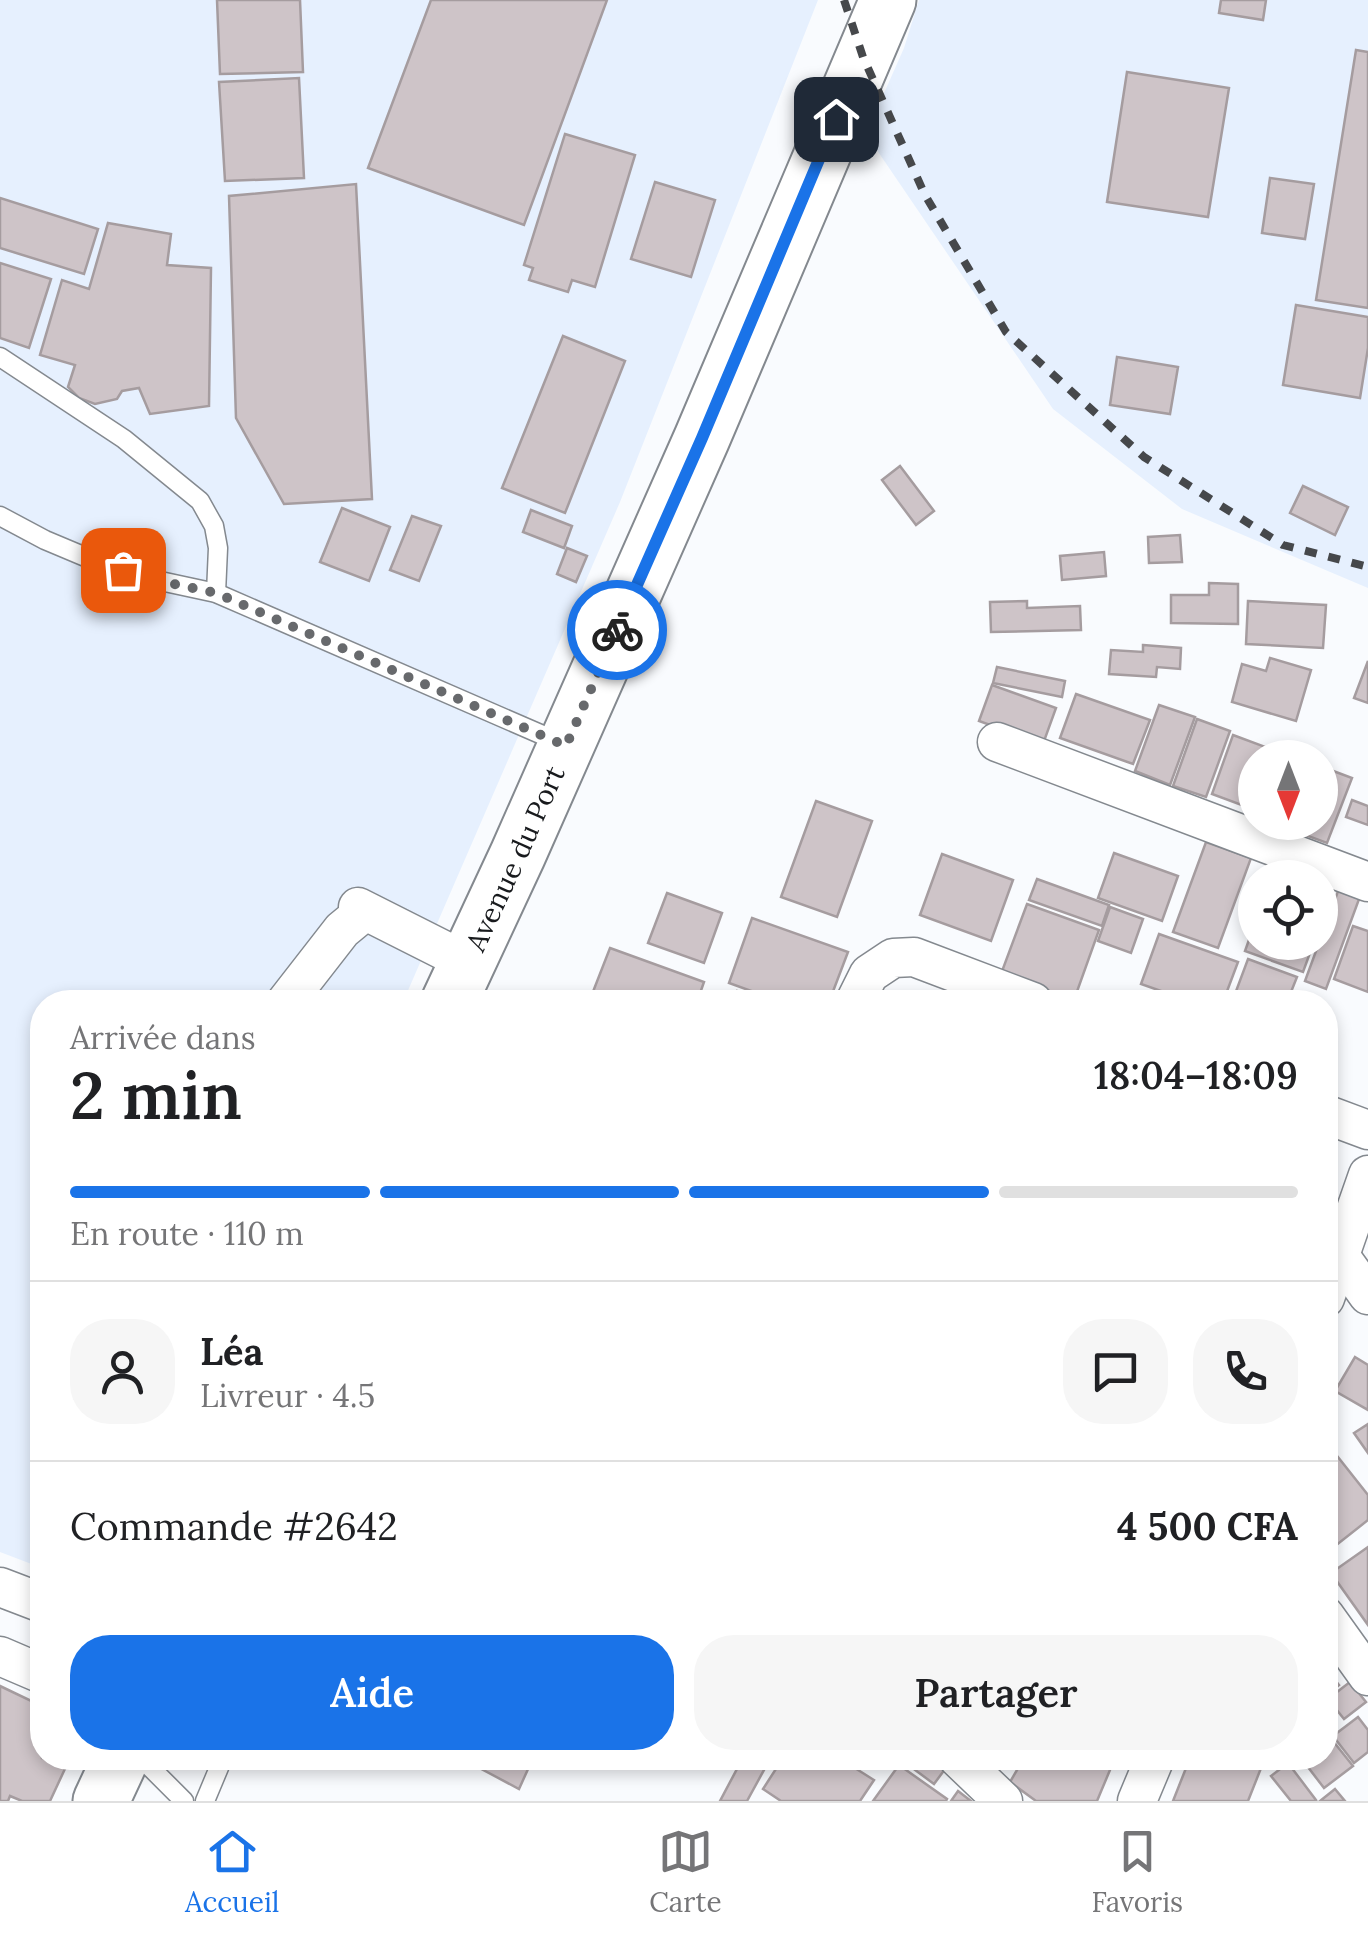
<!DOCTYPE html>
<html lang="fr">
<head>
<meta charset="utf-8">
<style>
  :root { --surface:#fff; --page:#f6f6f6; --text:#202124; --muted:#757577; --line:#e0e0e0; --accent:#1a73e8 }
  body { margin:0; font-family:Lora,serif; background:var(--page); color:var(--text); height:100vh; display:flex; flex-direction:column; font-size:38px; white-space:nowrap }
  * { box-sizing:border-box; margin:0 }
  p { font-size:32px; color:var(--muted) }
  .icon { flex:none; width:55px; height:55px; fill:none; stroke:currentColor; stroke-width:2; stroke-linecap:round; stroke-linejoin:round }
  .map { position:relative; flex:1; overflow:hidden }
  .side { position:absolute; left:30px; top:990px; width:1308px; height:780px; display:flex; flex-direction:column; background:var(--surface); border-radius:40px; box-shadow:0 5px 15px #0003 }
  .side>* { flex:none }
  .needle { width:65px; rotate:180deg }
  .controls { position:absolute; left:1238px; top:740px; display:grid; gap:20px }
  .controls a { display:grid; place-items:center; width:100px; height:100px; border-radius:50%; background:var(--surface); box-shadow:0 5px 15px #0003; font-size:50px }
  .pin { position:absolute; display:grid; place-items:center; width:85px; height:85px; color:#fff; margin:-42px; border-radius:20px; box-shadow:0 5px 15px #0006 }
  .courier { position:absolute; display:grid; place-items:center; width:100px; height:100px; margin:-50px; border:8px solid #1a73e8; border-radius:50%; background:#fff; color:#222; box-shadow:0 2px 12px #0007 }
  .headline em { font-style:normal; font-weight:600 }
  .headline div { display:flex; flex-direction:column-reverse }
  .headline { display:flex; align-items:center; justify-content:space-between; height:170px; padding:0 40px }
  h1 { font-size:65px; font-weight:600; line-height:75px }
  .bar { display:grid; grid-template-columns:repeat(4,1fr); gap:15px 10px; align-content:center; height:120px; padding:0 40px }
  .bar i { height:12px; border-radius:8px; background:var(--line) }
  .bar .selected { background:var(--accent) }
  .bar p { grid-column:span 4 }
  .line { display:flex; align-items:center; gap:25px; padding:0 40px; border-top:2px solid var(--line) }
  .line div { flex:1 }
  .round { display:grid; place-items:center; flex:none; width:105px; height:105px; border-radius:40px; background:var(--page) }
  .button { display:flex; gap:20px; margin-top:auto; padding:20px 40px }
  .button a { flex:1; height:115px; border-radius:40px; background:var(--accent); color:#fff; font-size:40px; font-weight:600; line-height:115px; text-align:center }
  .button a+a { background:var(--page); color:var(--text) }
  .tab-bar { display:flex; justify-content:space-around; align-items:center; height:140px; border-top:2px solid var(--line); background:var(--surface); font-size:28px; color:var(--muted) }
  .tab-bar a { display:grid; justify-items:center; gap:5px }
  .tab-bar .selected { color:var(--accent) }
  .map>svg:first-child { display:block }
  .built { fill:#e6f0fe }
  .building { fill:#cec4c8; stroke:#a59c9f; stroke-width:2.5 }
  .lines { fill:none; stroke-linecap:round; stroke-linejoin:round }
  .lane-casing { stroke:#84898f; stroke-width:21 }
  .street-casing { stroke:#84898f; stroke-width:41 }
  .primary-casing { stroke:#84898f; stroke-width:59 }
  .lane { stroke:#fff; stroke-width:18 }
  .street { stroke:#fff; stroke-width:38 }
  .primary { stroke:#fff; stroke-width:55 }
  .rail { stroke:#46484b; stroke-width:8; stroke-dasharray:12 12; stroke-linecap:butt }
  .done { stroke:#67696c; stroke-width:10; stroke-dasharray:0 18 }
  .route { stroke:#1a73e8; stroke-width:12 }
  .labels { text-anchor:middle; stroke-width:8; stroke-linejoin:round; paint-order:stroke }
  .street-label { font-size:28px; fill:#181a1d; stroke:#fff }
</style>
</head>
<body>
<div class="map">
<svg width="1368" height="1801" viewBox="0 0 1368 1801">
  <rect width="100%" height="100%" fill="#f9fbfe"/>
  <g class="built">
    <polygon points="0,0 818,0 620,502 403,1002 42,1002 42,1568 0,1552"/>
    <polygon points="919,0 1368,0 1368,588 1182,509 1053,409 866,134 904,48"/>
  </g>
  <g class="building">
    <polygon points="217,0 300,0 303,72 220,74"/>
    <polygon points="431,0 607,0 524,225 368,168"/>
    <polygon points="1221,0 1266,0 1263,20 1219,13"/>
    <polygon points="1356,50 1368,52 1368,308 1316,300"/>
    <polygon points="1127,72 1229,88 1208,217 1107,202"/>
    <polygon points="299,78 304,178 225,181 219,82"/>
    <polygon points="565,134 635,155 595,287 572,280 568,292 529,280 533,268 524,265"/>
    <polygon points="1270,178 1314,184 1305,239 1262,233"/>
    <polygon points="655,182 715,200 691,277 631,259"/>
    <polygon points="356,184 372,499 284,504 236,418 229,196"/>
    <polygon points="0,198 98,229 84,274 0,248"/>
    <polygon points="108,223 171,234 167,265 211,268 209,406 150,414 139,388 122,391 117,399 95,404 79,398 68,387 75,365 40,355 62,280 89,289"/>
    <polygon points="0,263 51,279 29,348 0,338"/>
    <polygon points="1296,305 1368,317 1368,348 1360,398 1283,385"/>
    <polygon points="563,336 625,361 565,513 502,488"/>
    <polygon points="1117,357 1178,367 1170,414 1110,405"/>
    <polygon points="900,466 934,511 916,525 882,480"/>
    <polygon points="1303,486 1348,507 1335,535 1290,513"/>
    <polygon points="342,508 390,527 369,581 320,562"/>
    <polygon points="531,510 572,526 564,548 523,532"/>
    <polygon points="412,516 441,526 419,581 390,570"/>
    <polygon points="1180,535 1182,562 1149,563 1148,537"/>
    <polygon points="567,548 587,556 576,582 557,574"/>
    <polygon points="1104,552 1106,576 1062,580 1060,556"/>
    <polygon points="1209,583 1238,584 1238,624 1171,623 1171,595 1209,595"/>
    <polygon points="1027,601 1027,608 1080,606 1081,630 991,632 990,602"/>
    <polygon points="1248,601 1326,605 1323,648 1246,644"/>
    <polygon points="1143,645 1181,648 1180,669 1157,667 1156,677 1109,674 1111,650 1143,652"/>
    <polygon points="1270,658 1311,670 1296,721 1232,702 1242,664 1266,671"/>
    <polygon points="1368,661 1368,703 1354,698"/>
    <polygon points="997,667 1065,681 1062,697 993,683"/>
    <polygon points="992,685 1056,708 1043,744 979,721"/>
    <polygon points="1076,694 1150,720 1133,764 1060,738"/>
    <polygon points="1159,705 1195,717 1170,785 1135,771"/>
    <polygon points="1197,719 1230,731 1206,797 1173,786"/>
    <polygon points="1233,735 1295,758 1255,758 1255,810 1212,794"/>
    <polygon points="1320,766 1352,778 1327,843 1289,829 1291,822 1320,822"/>
    <polygon points="1352,800 1368,806 1368,825 1346,817"/>
    <polygon points="816,801 872,821 837,917 781,897"/>
    <polygon points="1206,842 1251,858 1218,948 1173,932"/>
    <polygon points="1114,853 1178,876 1162,921 1098,898"/>
    <polygon points="942,854 1013,880 991,941 920,915"/>
    <polygon points="1275,867 1305,878 1272,878"/>
    <polygon points="1037,879 1109,905 1102,926 1029,900"/>
    <polygon points="1320,883 1334,888 1320,927"/>
    <polygon points="1341,883 1362,891 1326,989 1305,981"/>
    <polygon points="667,893 722,913 704,963 648,943"/>
    <polygon points="1027,904 1099,930 1074,1000 1001,974"/>
    <polygon points="1110,907 1143,919 1131,953 1098,941"/>
    <polygon points="752,918 848,952 829,1002 782,1002 729,983"/>
    <polygon points="1255,923 1255,942 1314,942 1303,972 1245,951"/>
    <polygon points="1353,926 1368,931 1368,992 1334,979"/>
    <polygon points="1159,934 1238,962 1223,1002 1192,1002 1141,984"/>
    <polygon points="610,948 704,982 697,1002 589,1002"/>
    <polygon points="1248,959 1297,977 1287,1002 1232,1002"/>
    <polygon points="737,991 769,1002 733,1002"/>
    <polygon points="1355,1357 1368,1365 1368,1410 1335,1391"/>
    <polygon points="1368,1424 1368,1453 1354,1433"/>
    <polygon points="1334,1452 1368,1495 1368,1520 1325,1554 1325,1459"/>
    <polygon points="1368,1547 1368,1625 1331,1573"/>
    <polygon points="1325,1667 1339,1685 1325,1697"/>
    <polygon points="1350,1682 1366,1702 1344,1719 1328,1699"/>
    <polygon points="0,1686 42,1706 42,1758 70,1758 50,1801 22,1801 10,1796 8,1801 0,1801"/>
    <polygon points="1358,1717 1368,1730 1368,1752 1354,1763 1333,1736"/>
    <polygon points="1325,1731 1353,1766 1324,1788 1301,1758 1325,1758"/>
    <polygon points="475,1758 533,1758 519,1789 472,1764"/>
    <polygon points="733,1758 770,1759 747,1801 720,1801 738,1767 730,1763"/>
    <polygon points="783,1758 839,1758 874,1780 860,1801 781,1801 763,1789"/>
    <polygon points="899,1758 947,1758 951,1761 934,1784"/>
    <polygon points="1024,1758 1115,1758 1097,1801 1036,1801 1010,1782"/>
    <polygon points="1190,1758 1265,1758 1248,1801 1173,1801"/>
    <polygon points="1288,1763 1316,1800 1314,1801 1291,1801 1271,1776"/>
    <polygon points="899,1765 947,1799 946,1801 873,1801"/>
    <polygon points="1335,1789 1345,1801 1320,1801"/>
    <polygon points="958,1791 971,1801 951,1801"/>
  </g>
  <g class="lines">
    <defs>
      <g id="lane">
        <polyline points="0,357 124,439 200,501 214,526 218,548 216,593"/>
        <polyline points="0,516 45,540 95,561 151,579 216,593 561,743"/>
        <polyline points="141,1758 184,1801"/>
        <polyline points="205,1801 223,1758"/>
      </g>
      <g id="street">
        <polyline points="997,742 1368,882"/>
        <polyline points="286,1002 342,930 359,916 358,907 469,963"/>
        <polyline points="855,1002 869,974 893,958 914,957 1033,1002"/>
        <polyline points="1325,1114 1368,1130"/>
        <polyline points="1340,1256 1368,1295"/>
        <polyline points="1325,1298 1368,1175"/>
        <polyline points="0,1587 42,1603"/>
        <polyline points="1325,1616 1368,1676"/>
        <polyline points="0,1656 42,1674"/>
        <polyline points="958,1758 1003,1801"/>
        <polyline points="1137,1801 1155,1758"/>
      </g>
      <g id="primary">
        <path id="s1" d="M 449,1002 L 518,854 L 702,438 L 888,0"/>
        <polyline points="101,1801 121,1758"/>
      </g>
    </defs>
    <use href="#lane" class="lane-casing"/>
    <use href="#street" class="street-casing"/>
    <use href="#primary" class="primary-casing"/>
    <use href="#lane" class="lane"/>
    <use href="#street" class="street"/>
    <use href="#primary" class="primary"/>
    <polyline class="rail" points="844,0 863,57 925,195 1006,332 1144,457 1283,545 1368,567"/>
  </g>
  <g class="lines">
    <polyline class="done" points="123,570 151,579 216,593 566,746 617,630"/>
    <polyline class="route" points="617,630 702,438 836,119"/>
  </g>
  <g class="labels">
    <g class="street-label">
      <text dy="10" stroke="none"><textPath href="#s1" startOffset="158">Avenue du Port</textPath></text>
    </g>
  </g>
</svg>
<div class="controls">
<a><svg class="needle" viewBox="-14 -14 28 28"><path d="M0-13l5 13h-10z" fill="#e53935"/><path d="M0 13l5-13h-10z" fill="#757577"/></svg></a>
<a><svg class="icon" aria-label="locate" viewBox="0 0 24 24"><circle cx="12" cy="12" r="6"/><path d="M12 2v4M12 18v4M2 12h4M18 12h4"/></svg></a>
</div>
<div class="pin" style="left:123px;top:570px;background:#ea580c"><svg class="icon" aria-label="bag" viewBox="0 0 24 24"><path d="M5 8h14l-1 12H6zM9 8a3 3 0 0 1 6 0"/></svg></div>
<div class="pin" style="left:836px;top:119px;background:#1f2937"><svg class="icon" aria-label="home" viewBox="0 0 24 24"><path d="M3 11l9-7 9 7M6 9v11h12V9"/></svg></div>
<div class="courier" style="left:617px;top:630px"><svg class="icon" aria-label="bike" viewBox="0 0 24 24"><circle cx="6" cy="16" r="4"/><circle cx="18" cy="16" r="4"/><path d="M6 16l4-8h5l3 8M10 8l3 8H6M13 5h3"/></svg></div>
<section class="side">
<div class="headline"><div><h1>2 min</h1><p>Arrivée dans</p></div><em>18:04–18:09</em></div>
<div class="bar"><i class="selected"></i><i class="selected"></i><i class="selected"></i><i></i><p>En route · 110 m</p></div>
<div class="line" style="height:180px"><a class="round"><svg class="icon" aria-label="person" viewBox="0 0 24 24"><circle cx="12" cy="8" r="4"/><path d="M4 21q1-7 8-7t8 7"/></svg></a><div><b>Léa</b><p>Livreur · 4.5</p></div><a class="round"><svg class="icon" aria-label="chat" viewBox="0 0 24 24"><path d="M4 5h16v11H9l-5 4z"/></svg></a><a class="round"><svg class="icon" aria-label="phone" viewBox="0 0 24 24"><path d="M5 4h4l2 5-3 2q2 4 5 5l2-3 5 2v4C11 20 4 13 5 4z"/></svg></a></div>
<div class="line" style="height:130px"><div>Commande #2642</div><b>4 500 CFA</b></div>
<div class="button"><a>Aide</a><a>Partager</a></div>
</section>
</div>
<nav class="tab-bar">
<a class="selected"><svg class="icon" aria-label="home" viewBox="0 0 24 24"><path d="M3 11l9-7 9 7M6 9v11h12V9"/></svg>Accueil</a>
<a><svg class="icon" aria-label="map" viewBox="0 0 24 24"><path d="M3 6l6-2 6 2 6-2v14l-6 2-6-2-6 2zM9 4v14M15 6v14"/></svg>Carte</a>
<a><svg class="icon" aria-label="saved" viewBox="0 0 24 24"><path d="M7 4h10v16l-5-4-5 4z"/></svg>Favoris</a>
</nav>
</body>
</html>
